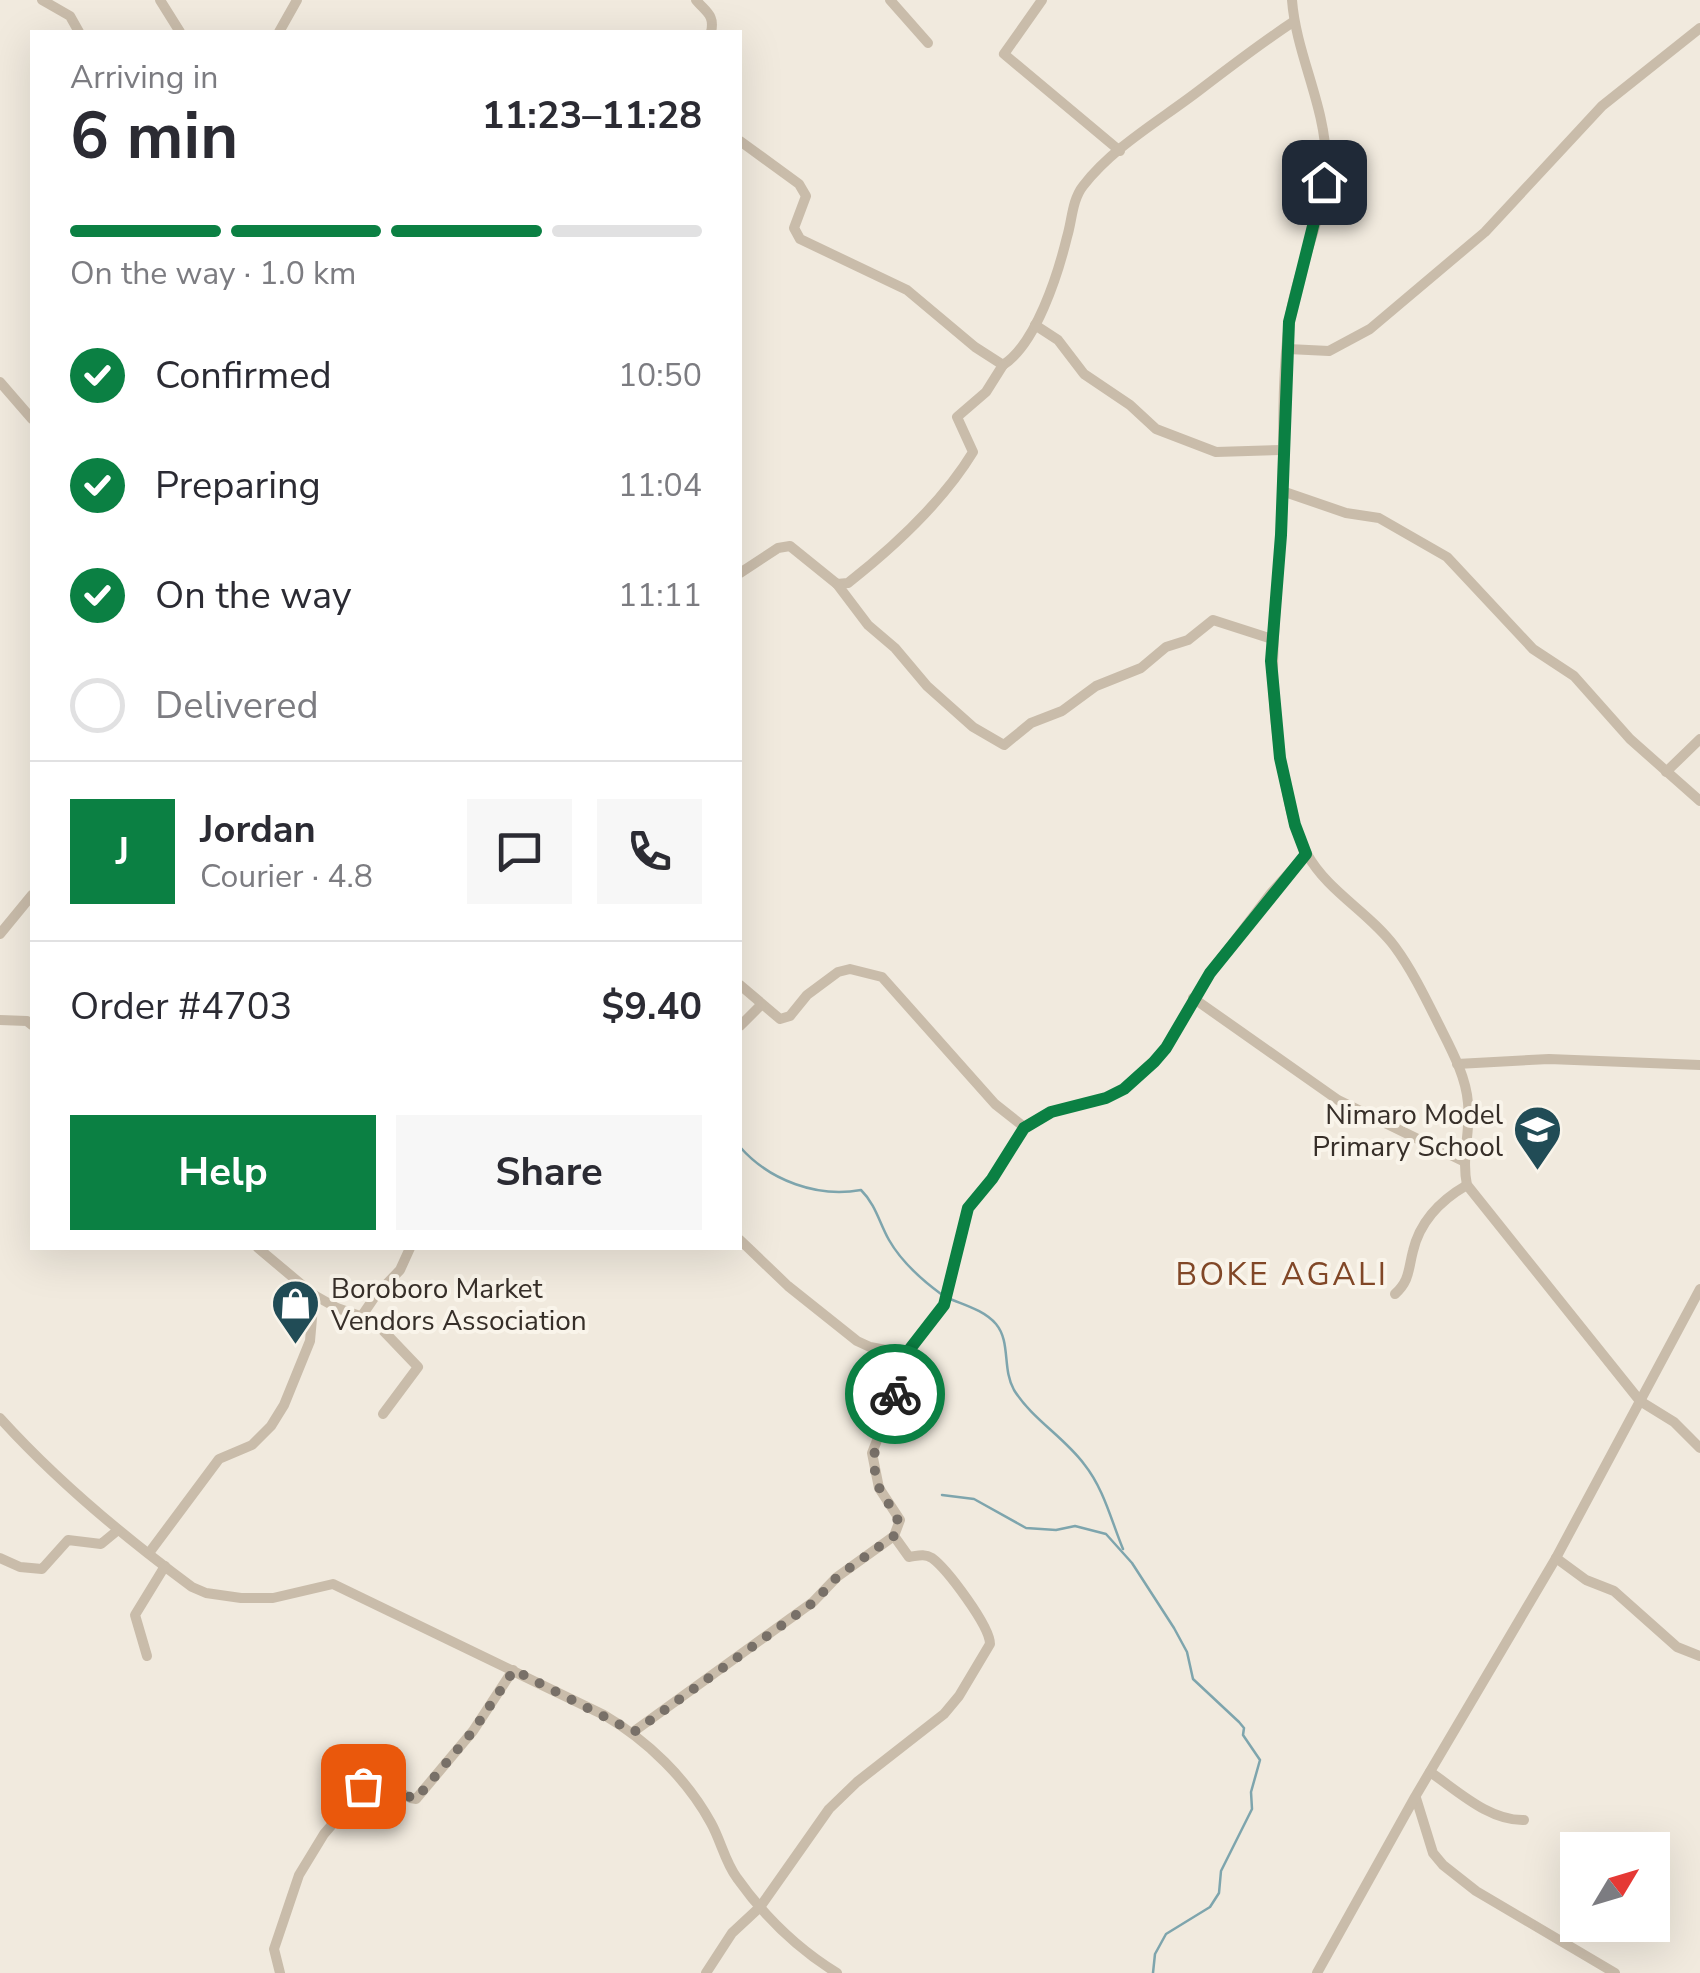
<!DOCTYPE html>
<html lang="en">
<head>
<meta charset="utf-8">
<style>
  :root { --surface:#fff; --page:#f7f7f7; --text:#2b2b33; --muted:#7c7c81; --line:#e1e1e2; --accent:#0b8043 }
  body { margin:0; font-family:"Nunito Sans",sans-serif; background:var(--page); color:var(--text); height:100vh; display:flex; flex-direction:column; font-size:38px; white-space:nowrap }
  * { box-sizing:border-box; margin:0 }
  p { font-size:32px; color:var(--muted) }
  .icon { flex:none; width:55px; height:55px; fill:none; stroke:currentColor; stroke-width:2; stroke-linecap:round; stroke-linejoin:round }
  .map { position:relative; flex:1; overflow:hidden }
  .panel { position:absolute; left:30px; top:30px; width:712px; height:1220px; display:flex; flex-direction:column; background:var(--surface); border-radius:0px; box-shadow:0 10px 40px #0002 }
  .panel>* { flex:none }
  .needle { width:65px; rotate:52deg }
  .buttons { position:absolute; left:1560px; top:1832px; display:grid; gap:20px }
  .buttons a { display:grid; place-items:center; width:110px; height:110px; border-radius:0px; background:var(--surface); box-shadow:0 10px 40px #0002; font-size:50px }
  .pin { position:absolute; display:grid; place-items:center; width:85px; height:85px; color:#fff; margin:-42px; border-radius:20px; box-shadow:0 5px 15px #0006 }
  .courier { position:absolute; display:grid; place-items:center; width:100px; height:100px; margin:-50px; border:8px solid #0b8043; border-radius:50%; background:#fff; color:#222; box-shadow:0 2px 12px #0007 }
  .head em { font-style:normal; font-weight:700 }
  .head div { display:flex; flex-direction:column-reverse }
  .head { display:flex; align-items:center; justify-content:space-between; height:170px; padding:0 40px }
  h1 { font-size:65px; font-weight:700; line-height:75px }
  .bar { display:grid; grid-template-columns:repeat(4,1fr); gap:15px 10px; align-content:center; height:120px; padding:0 40px }
  .bar i { height:12px; border-radius:8px; background:var(--line) }
  .bar .on { background:var(--accent) }
  .bar p { grid-column:span 4 }
  .line { display:flex; align-items:center; gap:25px; padding:0 40px; border-top:2px solid var(--line) }
  .line div { flex:1 }
  .round { display:grid; place-items:center; flex:none; width:105px; height:105px; border-radius:0px; background:var(--page) }
  ol { padding:0 40px; list-style:none }
  li { display:flex; align-items:center; gap:30px; height:110px }
  li p { margin-inline-start:auto }
  li .icon { padding:10px; border-radius:50%; background:var(--accent); color:#fff; stroke-width:4 }
  li:last-child { color:var(--muted) }
  li i { width:55px; height:55px; border:5px solid var(--line); border-radius:50% }
  .action { display:flex; gap:20px; margin-top:auto; padding:20px 40px }
  .action a { flex:1; height:115px; border-radius:0px; background:var(--accent); color:#fff; font-size:40px; font-weight:700; line-height:115px; text-align:center }
  .action a+a { background:var(--page); color:var(--text) }
  .map>svg:first-child { display:block }
  .lines { fill:none; stroke-linecap:round; stroke-linejoin:round }
  .stream { stroke:#7ea5ad; stroke-width:2.5 }
  .minor { stroke:#c9bcaa; stroke-width:10 }
  .done { stroke:#787068; stroke-width:10; stroke-dasharray:0 18 }
  .route { stroke:#0b8043; stroke-width:12 }
  .labels { text-anchor:middle; stroke-width:8; stroke-linejoin:round; paint-order:stroke }
  .poi-label { font-size:28px; fill:#372f29; stroke:#f9f4ea; text-anchor:end }
  .quarter-label { font-size:32px; letter-spacing:2.5px; fill:#814727; stroke:#f9f4ea }
</style>
</head>
<body>
<div class="map">
<svg width="1700" height="1973" viewBox="0 0 1700 1973">
  <rect width="100%" height="100%" fill="#f1eade"/>
  <g class="lines">
    <g class="stream">
      <path d="M 740,1147 C 770,1181 818,1198 861,1190 C 876,1205 879,1222 889,1240 C 901,1261 922,1280 941,1294"/>
      <path d="M 948,1298 C 964,1305 984,1310 996,1324 C 1011,1342 1002,1369 1014,1390 C 1032,1419 1064,1437 1084,1464 C 1104,1489 1111,1520 1123,1549"/>
      <polyline points="942,1495 974,1499 1026,1528 1056,1530 1075,1526 1106,1534 1132,1563 1174,1628 1187,1652 1193,1679 1239,1722 1244,1728 1243,1735 1260,1760 1251,1792 1252,1809 1221,1871 1219,1893 1210,1907 1166,1934 1155,1954 1153,1973"/>
    </g>
    <g class="minor">
      <polyline points="42,0 70,16 79,32"/>
      <polyline points="160,0 180,32"/>
      <path d="M 696,0 C 706,12 715,15 711,32"/>
      <polyline points="890,0 928,43"/>
      <polyline points="1042,0 1004,54 1120,151"/>
      <path d="M 1292,0 C 1296,54 1326,107 1326,162 C 1326,216 1296,269 1289,323 C 1280,393 1285,464 1281,534 C 1276,613 1266,681 1281,760 C 1287,791 1291,826 1307,854 C 1328,892 1369,912 1395,947 C 1412,970 1426,999 1439,1025 C 1451,1049 1466,1076 1468,1103 C 1471,1131 1461,1157 1467,1185 L 1640,1401 L 1674,1422 L 1700,1448"/>
      <polyline points="279,32 297,0"/>
      <path d="M 740,141 L 799,184 L 806,196 L 794,228 L 800,239 L 907,290 L 975,347 L 1003,365 C 1036,344 1058,274 1067,237 C 1072,221 1072,200 1083,186 C 1114,146 1161,120 1201,89 C 1231,66 1261,43 1293,22"/>
      <polyline points="1035,325 1058,340 1084,374 1130,405 1156,429 1216,452 1282,450"/>
      <polyline points="1288,349 1329,351 1370,329 1485,232 1602,106 1700,28"/>
      <polyline points="0,382 32,419"/>
      <polyline points="1282,491 1346,513 1379,518 1447,557 1533,649 1574,676 1630,739 1700,801"/>
      <path d="M 740,573 L 778,548 L 790,546 L 837,584 L 848,583 C 895,546 942,503 973,452 L 957,417 L 986,392 L 1003,365"/>
      <polyline points="837,584 868,625 895,648 927,686 973,727 1004,745 1031,723 1062,711 1096,686 1141,668 1166,647 1188,640 1213,620 1272,639"/>
      <polyline points="1666,772 1700,739"/>
      <polyline points="0,934 32,895"/>
      <polyline points="740,985 780,1019 790,1016 807,995 838,972 850,969 882,977 995,1104 1024,1127"/>
      <polyline points="1193,998 1338,1100 1463,1161"/>
      <polyline points="0,1020 27,1021 32,1025"/>
      <polyline points="740,1026 761,1005"/>
      <polyline points="1457,1064 1549,1059 1700,1065"/>
      <polyline points="740,1240 788,1286 857,1341 870,1347 907,1354"/>
      <polyline points="258,1248 314,1295 337,1308 374,1321 418,1367 383,1414"/>
      <path d="M 1395,1294 C 1410,1280 1408,1270 1413,1251 C 1420,1221 1441,1200 1467,1185"/>
      <polyline points="361,1317 376,1295 400,1270 410,1248"/>
      <path d="M 0,1418 C 57,1481 123,1536 192,1587 L 206,1593 L 241,1598 L 273,1598 L 333,1584 L 604,1715 C 647,1740 687,1779 711,1823 C 721,1841 725,1862 737,1878 C 764,1916 798,1949 837,1973"/>
      <polyline points="149,1553 219,1459 252,1445 271,1426 284,1405 310,1341 314,1295"/>
      <polyline points="0,1558 20,1567 42,1569 68,1540 101,1544 118,1530"/>
      <polyline points="1556,1558 1586,1580 1614,1591 1677,1647 1700,1656"/>
      <polyline points="147,1656 135,1615 165,1566"/>
      <polyline points="633,1732 813,1602 837,1577 894,1536 900,1520 879,1488 872,1453 895,1395 907,1354 944,1305 968,1208 992,1179 1024,1127 1051,1112 1106,1098 1124,1089 1154,1062 1166,1048 1210,973 1271,893 1306,854"/>
      <path d="M 1430,1772 C 1458,1791 1489,1821 1524,1820"/>
      <polyline points="1416,1798 1433,1853 1443,1865 1476,1891 1615,1973"/>
      <path d="M 280,1973 L 274,1949 L 299,1875 L 324,1834 L 373,1777 C 392,1777 399,1798 416,1799 L 473,1731 L 513,1670"/>
      <path d="M 706,1973 L 732,1933 L 760,1907 L 829,1809 L 857,1782 L 944,1714 L 959,1696 L 990,1644 C 990,1626 947,1569 932,1558 C 924,1553 917,1556 909,1557 L 894,1536"/>
      <polyline points="1317,1973 1415,1797 1556,1558 1700,1289"/>
    </g>
  </g>
  <g class="lines">
    <path class="done" d="M 363,1786 C 389,1765 393,1794 416,1799 L 473,1731 L 514,1670 L 634,1732 L 814,1602 L 837,1577 L 894,1536 C 907,1517 885,1505 879,1487 C 866,1450 882,1428 895,1394"/>
    <polyline class="route" points="895,1394 906,1354 944,1305 968,1208 992,1179 1024,1128 1051,1112 1106,1098 1124,1089 1154,1062 1166,1048 1210,973 1306,854 1295,825 1280,758 1271,661 1281,535 1289,322 1324,182"/>
  </g>
  <defs>
    <symbol id="school-pin" viewBox="-11 -11 22 30"><path d="M0 17L-7.5 6A9.5 9.5 0 1 1 7.5 6Z" fill="#214c56" stroke="#f9f4ea"/><path d="M0-5L7-2L0 1L-7-2ZM-4 1L0 2.5L4 1V4Q0 6-4 4Z" fill="#fff"/></symbol>
    <symbol id="shop-pin" viewBox="-11 -11 22 30"><path d="M0 17L-7.5 6A9.5 9.5 0 1 1 7.5 6Z" fill="#214c56" stroke="#f9f4ea"/><path d="M-5-2.5h2.3a2.7 3.5 0 0 1 5.4 0H5L5.5 6h-11ZM-1.5-2.5h3a1.5 2.3 0 0 0-3 0Z" fill="#fff"/></symbol>
  </defs>
  <g fill-rule="evenodd">
    <use href="#school-pin" x="1510" y="1102" width="55" height="75"/>
    <use href="#shop-pin" x="268" y="1276" width="55" height="75"/>
  </g>
  <g class="labels">
    <g class="poi-label">
      <text x="1503" y="1124">Nimaro Model<tspan x="1503" dy="32">Primary School</tspan></text>
      <text x="331" y="1298" text-anchor="start">Boroboro Market<tspan x="331" dy="32">Vendors Association</tspan></text>
    </g>
    <g class="quarter-label">
      <text x="1282" y="1285">BOKE AGALI</text>
    </g>
  </g>
</svg>
<div class="buttons">
<a><svg class="needle" viewBox="-14 -14 28 28"><path d="M0-13l5 13h-10z" fill="#e53935"/><path d="M0 13l5-13h-10z" fill="#7c7c81"/></svg></a>
</div>
<div class="pin" style="left:363px;top:1786px;background:#ea580c"><svg class="icon" aria-label="bag" viewBox="0 0 24 24"><path d="M5 8h14l-1 12H6zM9 8a3 3 0 0 1 6 0"/></svg></div>
<div class="pin" style="left:1324px;top:182px;background:#1f2937"><svg class="icon" aria-label="home" viewBox="0 0 24 24"><path d="M3 11l9-7 9 7M6 9v11h12V9"/></svg></div>
<div class="courier" style="left:895px;top:1394px"><svg class="icon" aria-label="bike" viewBox="0 0 24 24"><circle cx="6" cy="16" r="4"/><circle cx="18" cy="16" r="4"/><path d="M6 16l4-8h5l3 8M10 8l3 8H6M13 5h3"/></svg></div>
<section class="panel">
<div class="head"><div><h1>6 min</h1><p>Arriving in</p></div><em>11:23–11:28</em></div>
<div class="bar"><i class="on"></i><i class="on"></i><i class="on"></i><i></i><p>On the way · 1.0 km</p></div>
<ol>
<li><svg class="icon" aria-label="check" viewBox="0 0 24 24"><path d="M5 12l5 5 9-10"/></svg>Confirmed<p>10:50</p></li>
<li><svg class="icon" aria-label="check" viewBox="0 0 24 24"><path d="M5 12l5 5 9-10"/></svg>Preparing<p>11:04</p></li>
<li><svg class="icon" aria-label="check" viewBox="0 0 24 24"><path d="M5 12l5 5 9-10"/></svg>On the way<p>11:11</p></li>
<li><i></i>Delivered</li>
</ol>
<div class="line" style="height:180px"><b class="round" style="background:var(--accent);color:#fff">J</b><div><b>Jordan</b><p>Courier · 4.8</p></div><a class="round"><svg class="icon" aria-label="chat" viewBox="0 0 24 24"><path d="M4 5h16v11H9l-5 4z"/></svg></a><a class="round"><svg class="icon" aria-label="phone" viewBox="0 0 24 24"><path d="M5 4h4l2 5-3 2q2 4 5 5l2-3 5 2v4C11 20 4 13 5 4z"/></svg></a></div>
<div class="line" style="height:130px"><div>Order #4703</div><b>$9.40</b></div>
<div class="action"><a>Help</a><a>Share</a></div>
</section>
</div>
</body>
</html>
